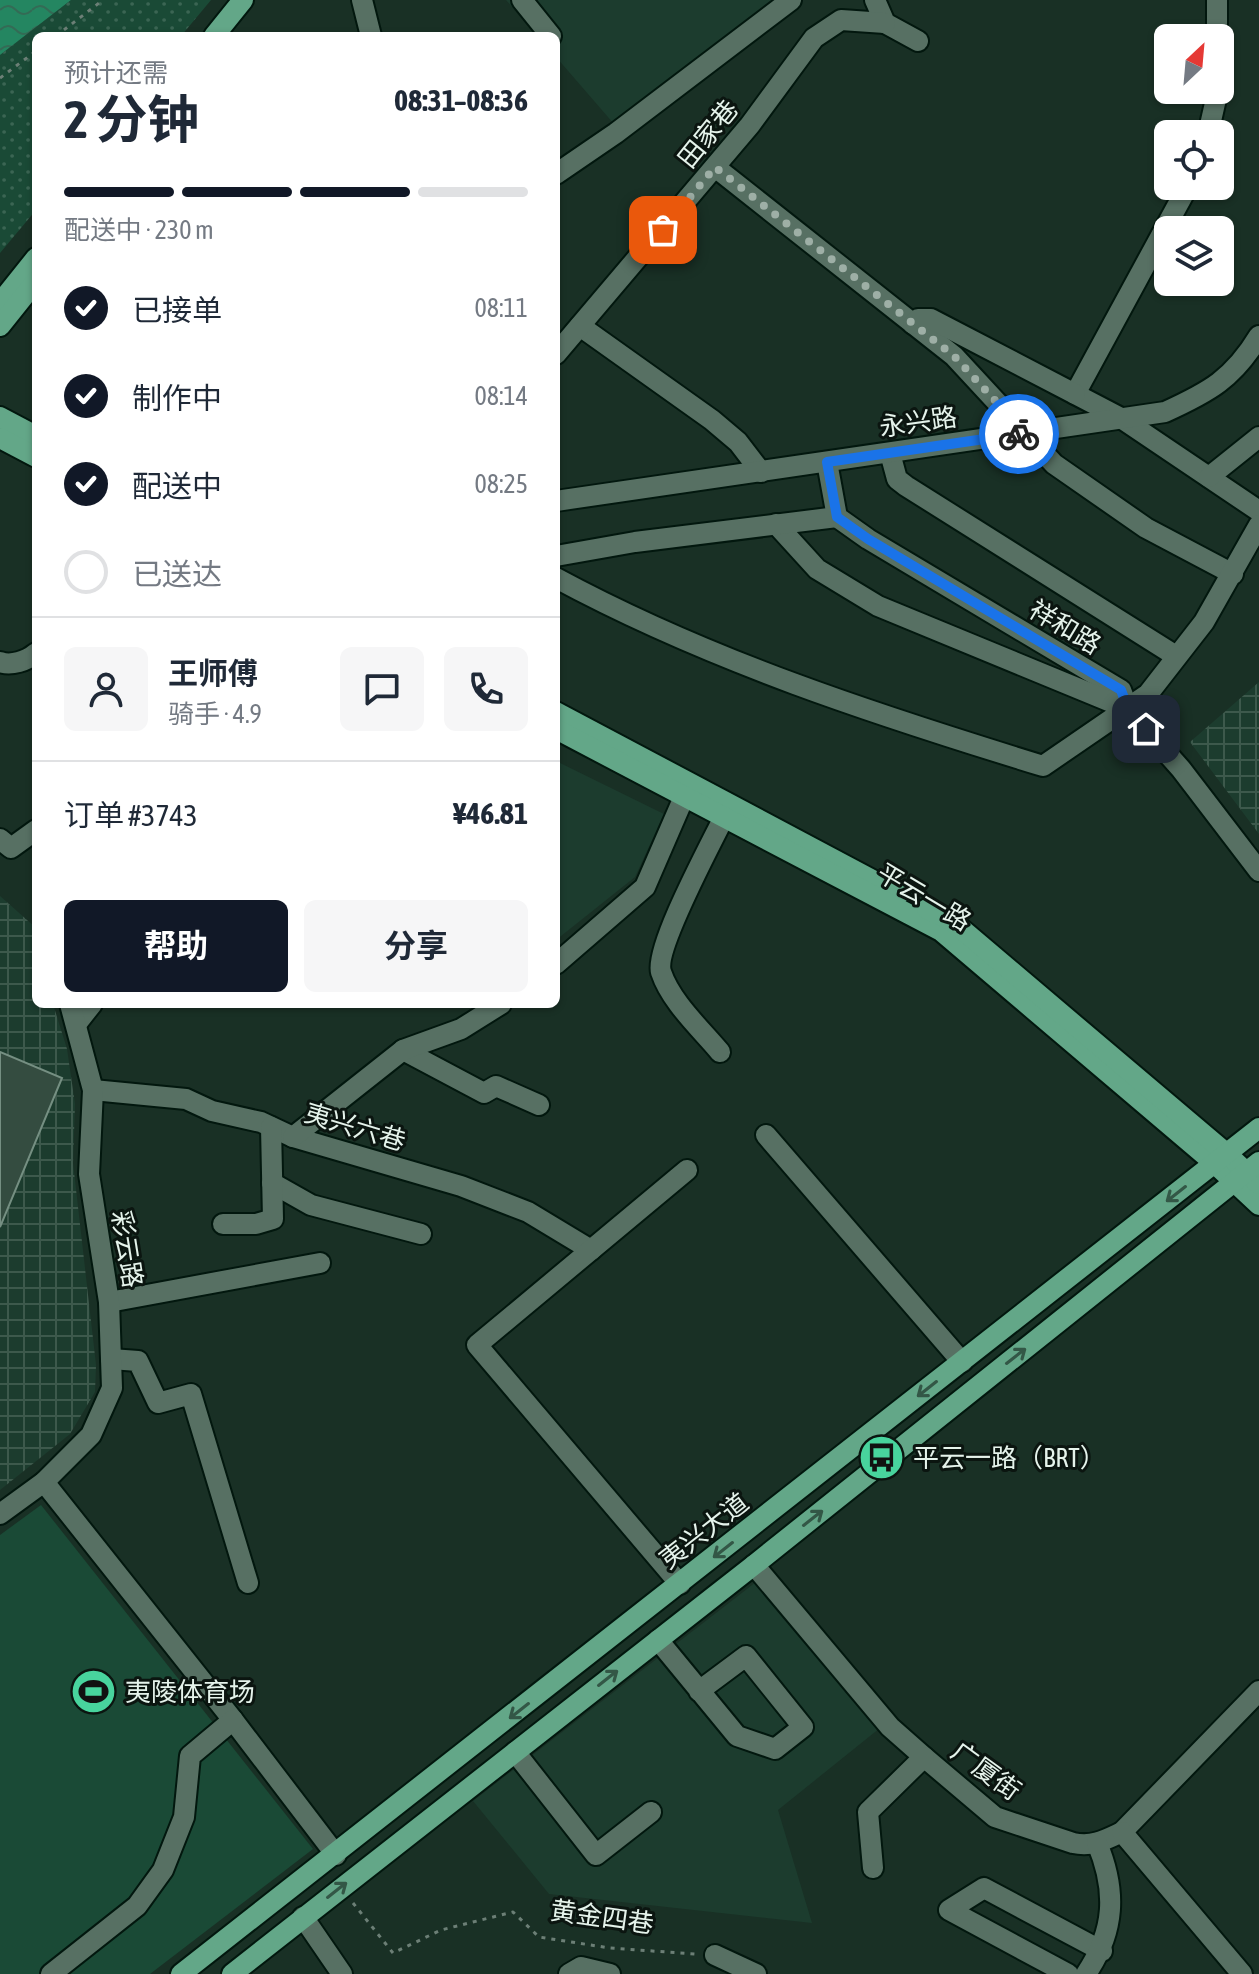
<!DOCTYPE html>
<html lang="zh">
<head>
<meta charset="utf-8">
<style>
  :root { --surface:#fff; --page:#f6f6f7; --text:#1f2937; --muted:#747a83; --line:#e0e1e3; --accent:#111827 }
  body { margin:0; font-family:"Asap Condensed","Noto Sans SC",sans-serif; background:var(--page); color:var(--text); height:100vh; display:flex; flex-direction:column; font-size:30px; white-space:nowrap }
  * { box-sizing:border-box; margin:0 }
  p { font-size:26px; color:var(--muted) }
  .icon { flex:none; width:44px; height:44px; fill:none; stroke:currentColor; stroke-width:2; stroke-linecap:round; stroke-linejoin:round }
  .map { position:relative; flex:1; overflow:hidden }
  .details { position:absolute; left:32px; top:32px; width:528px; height:976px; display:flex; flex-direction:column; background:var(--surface); border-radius:12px; box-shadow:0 2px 6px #0004 }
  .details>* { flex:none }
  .needle { width:52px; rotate:26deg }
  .tools { position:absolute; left:1154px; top:24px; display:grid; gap:16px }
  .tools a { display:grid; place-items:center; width:80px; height:80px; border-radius:12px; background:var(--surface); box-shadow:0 2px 6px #0004; font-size:40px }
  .pin { position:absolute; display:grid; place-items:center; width:68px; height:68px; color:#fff; margin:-34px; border-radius:16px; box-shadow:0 4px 12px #0006 }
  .courier { position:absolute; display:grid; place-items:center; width:80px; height:80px; margin:-40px; border:6px solid #1a73e8; border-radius:50%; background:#fff; color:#222; box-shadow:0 2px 10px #0007 }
  .headline em { font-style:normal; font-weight:700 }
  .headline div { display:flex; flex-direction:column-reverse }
  .headline { display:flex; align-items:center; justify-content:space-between; height:136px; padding:0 32px }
  h1 { font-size:52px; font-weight:700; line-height:60px }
  .bar { display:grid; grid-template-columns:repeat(4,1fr); gap:12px 8px; align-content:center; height:96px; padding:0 32px }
  .bar i { height:10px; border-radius:6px; background:var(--line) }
  .bar .current { background:var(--accent) }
  .bar p { grid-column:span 4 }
  .line { display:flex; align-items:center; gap:20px; padding:0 32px; border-top:2px solid var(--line) }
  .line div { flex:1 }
  .round { display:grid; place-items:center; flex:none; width:84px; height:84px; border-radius:12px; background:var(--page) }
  ol { padding:0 32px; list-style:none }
  li { display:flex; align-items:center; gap:24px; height:88px }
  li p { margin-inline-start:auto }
  li .icon { padding:8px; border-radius:50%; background:var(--accent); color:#fff; stroke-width:4 }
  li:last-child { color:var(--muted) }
  li i { width:44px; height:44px; border:4px solid var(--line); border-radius:50% }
  .cta { display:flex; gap:16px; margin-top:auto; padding:16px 32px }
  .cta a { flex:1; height:92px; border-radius:12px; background:var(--accent); color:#fff; font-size:32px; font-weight:700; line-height:92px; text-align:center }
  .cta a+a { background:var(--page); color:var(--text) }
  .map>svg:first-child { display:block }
  .built { fill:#1c3c2e }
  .industrial { fill:url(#industrial-grid) }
  .green { fill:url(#green-dots) }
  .pitch { fill:#1a4a36 }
  .water { fill:url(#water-waves) }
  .building { fill:#344c40; stroke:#758f82; stroke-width:2 }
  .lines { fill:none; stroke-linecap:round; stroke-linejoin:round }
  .minor-casing { stroke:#02170e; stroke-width:24 }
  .major-casing { stroke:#02170e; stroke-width:24 }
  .path { stroke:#6c7f76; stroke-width:3; stroke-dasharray:4 6; stroke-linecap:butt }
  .minor { stroke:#577063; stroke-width:20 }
  .major { stroke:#63a788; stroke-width:20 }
  .oneway { stroke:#335746 }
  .done { stroke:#9eafa6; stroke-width:8; stroke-dasharray:0 14.4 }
  .route { stroke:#1a73e8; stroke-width:10 }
  .labels { text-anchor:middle; stroke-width:6; stroke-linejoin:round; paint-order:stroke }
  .street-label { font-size:26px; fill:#e5f3eb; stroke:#0b1510 }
  .poi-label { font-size:26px; fill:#e5f3eb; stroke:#0b1510; text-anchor:start }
</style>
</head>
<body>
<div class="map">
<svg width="1259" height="1974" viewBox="0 0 1259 1974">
  <defs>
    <pattern id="industrial-grid" width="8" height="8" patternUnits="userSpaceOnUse" patternTransform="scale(2)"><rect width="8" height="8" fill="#1c3c2e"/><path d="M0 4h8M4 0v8" fill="none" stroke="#3d594c"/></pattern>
    <pattern id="green-dots" width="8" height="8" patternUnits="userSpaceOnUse" patternTransform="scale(2)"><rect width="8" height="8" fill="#1a4a36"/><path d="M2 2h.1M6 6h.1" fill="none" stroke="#3b6553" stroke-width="1.8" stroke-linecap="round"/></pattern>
    <pattern id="water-waves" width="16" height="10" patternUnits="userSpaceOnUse" patternTransform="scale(2)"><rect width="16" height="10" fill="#248661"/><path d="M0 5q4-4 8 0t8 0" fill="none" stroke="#336b55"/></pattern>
  </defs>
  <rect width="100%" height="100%" fill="#193025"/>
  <g class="built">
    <polygon points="506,0 773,0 614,124 556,57 556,36 538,36"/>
    <polygon points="556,761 664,814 635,877 556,940"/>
    <polygon points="756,1582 880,1728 778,1810 812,1923 549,1894 473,1801"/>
  </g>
  <g class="industrial">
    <polygon points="1259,682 1259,834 1190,742"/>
    <polygon points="0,896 36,928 36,1004 53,1004 67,1049 75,1104 73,1163 96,1365 95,1392 70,1434 0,1490"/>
  </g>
  <polygon class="green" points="71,0 211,0 181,36 36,36 36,210 0,253 0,55"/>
  <polygon class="pitch" points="41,1505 313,1849 150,1974 0,1974 0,1535"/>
  <polygon class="water" points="0,0 71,0 0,55"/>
  <polygon class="building" points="0,1052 62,1078 0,1227"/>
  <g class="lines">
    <defs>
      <g id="minor">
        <polyline points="362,0 371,36"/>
        <polyline points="522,0 551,36"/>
        <polyline points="875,0 885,23 918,41"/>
        <polyline points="1217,0 1217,38"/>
        <polyline points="1208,134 1218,90"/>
        <polyline points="715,167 954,356 1054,464 1146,528 1233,574"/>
        <polyline points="556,174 616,133 791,0"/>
        <polyline points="1188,186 1075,394 1121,418 1259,511"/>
        <polyline points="913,324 918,319 931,319 1075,394"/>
        <polyline points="580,326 712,420 738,442 761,472"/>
        <polyline points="556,354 750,125 814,38 841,20 885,23"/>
        <polyline points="890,453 897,479 906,486 1176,656"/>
        <polyline points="827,462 837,517 868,539 1121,690 1128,709 1181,769 1259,871"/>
        <polyline points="1209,477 1259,437"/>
        <path d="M 556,501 L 1165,412 C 1209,392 1233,379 1259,336"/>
        <polyline points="776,524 817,569 878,606 1128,709"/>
        <polyline points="556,556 635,542 837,517"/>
        <path d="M 556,578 C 710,661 877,715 1043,766 L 1148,694 L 1204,622 L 1259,525"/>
        <path d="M 0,662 C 11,666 27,661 36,653"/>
        <polyline points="0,839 11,848 36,830"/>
        <polyline points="556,964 645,887 684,797"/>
        <polyline points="77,1023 92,1004"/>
        <polyline points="403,1050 484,1093 496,1086 539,1105"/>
        <path d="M 720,1052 C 700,1028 671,1002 661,972 C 654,949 711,844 724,817"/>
        <polyline points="93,1090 186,1099 212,1111 261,1122 293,1137 461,1186 528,1212 591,1250"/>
        <polyline points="766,1135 962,1362"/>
        <polyline points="293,1137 403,1050 461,1029 501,1004"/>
        <polyline points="272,1183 311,1205 421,1234"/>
        <polyline points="223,1224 256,1224 273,1219 271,1127"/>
        <polyline points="109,1302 320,1263"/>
        <polyline points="111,1359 138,1361 158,1403 191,1394 248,1583"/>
        <polyline points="44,1482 233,1720 336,1855"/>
        <polyline points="0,1514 44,1482 91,1435 112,1388 109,1302 89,1174 93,1090 70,1004"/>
        <path d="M 754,1565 L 890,1727 L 924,1757 L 995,1817 L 1073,1843 C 1093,1847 1105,1840 1122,1832 L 1259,1691"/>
        <polyline points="680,1584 477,1345 687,1170"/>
        <polyline points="658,1640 737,1736 775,1749 803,1727 746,1656 699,1691"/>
        <polyline points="515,1752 596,1855 651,1812"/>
        <polyline points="1122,1832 1242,1974"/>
        <polyline points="873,1868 868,1812 924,1757"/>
        <polyline points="303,1917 342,1974"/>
        <polyline points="715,1955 756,1974"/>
        <polyline points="51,1974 137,1906 163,1870 184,1817 190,1756 233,1720"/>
        <polyline points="569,1974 581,1967 610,1974"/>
        <polyline points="1068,1974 949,1910 984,1888 1102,1951"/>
        <path d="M 1086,1974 C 1115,1931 1117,1891 1097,1843"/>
      </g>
      <g id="major">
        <polyline points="214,36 243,0"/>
        <polyline points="0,303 36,258"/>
        <polyline points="0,326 36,281"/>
        <polyline points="0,417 36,436"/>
        <polyline points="0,438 36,457"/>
        <polyline points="556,712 899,894"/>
        <polyline points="556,729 941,931 1214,1163 1259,1205"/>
        <polyline points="927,909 952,921 1227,1154 1259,1184"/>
        <polyline points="181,1974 1259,1128"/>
        <polyline points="232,1974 754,1565 1259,1162"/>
      </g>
    </defs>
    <use href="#minor" class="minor-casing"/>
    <use href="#major" class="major-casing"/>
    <g class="path">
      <polyline points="56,36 103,0"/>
      <polyline points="0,78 36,51"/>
      <polyline points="353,1903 393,1953 441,1930 513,1912 539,1937 610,1948 695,1954"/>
    </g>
    <use href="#minor" class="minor"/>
    <use href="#major" class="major"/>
  </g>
  <defs><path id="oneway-shaft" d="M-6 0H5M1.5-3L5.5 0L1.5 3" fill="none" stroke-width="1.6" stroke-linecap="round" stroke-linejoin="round" transform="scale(2)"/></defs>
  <g class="oneway">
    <use href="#oneway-shaft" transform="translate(1176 1194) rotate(142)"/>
    <use href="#oneway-shaft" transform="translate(1016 1356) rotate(-38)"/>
    <use href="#oneway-shaft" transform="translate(927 1389) rotate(142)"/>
    <use href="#oneway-shaft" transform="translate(813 1518) rotate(-38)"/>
    <use href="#oneway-shaft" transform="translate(723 1550) rotate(142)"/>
    <use href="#oneway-shaft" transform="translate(608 1678) rotate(-38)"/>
    <use href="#oneway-shaft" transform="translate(519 1711) rotate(142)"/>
    <use href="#oneway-shaft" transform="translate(337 1890) rotate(-38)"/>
  </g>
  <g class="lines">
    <polyline class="done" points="663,230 715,167 954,356 1025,433 1019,434"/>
    <polyline class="route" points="1019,434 827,462 837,517 868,539 1121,690 1128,709 1146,729"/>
  </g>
  <defs>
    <symbol id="bus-disc" viewBox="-11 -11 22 22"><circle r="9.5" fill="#48d49d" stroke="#0b1510"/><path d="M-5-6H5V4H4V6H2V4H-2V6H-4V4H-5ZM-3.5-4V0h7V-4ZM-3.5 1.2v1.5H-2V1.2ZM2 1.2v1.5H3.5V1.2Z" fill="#111"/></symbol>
    <symbol id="stadium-disc" viewBox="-11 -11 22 22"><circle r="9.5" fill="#48d49d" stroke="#0b1510"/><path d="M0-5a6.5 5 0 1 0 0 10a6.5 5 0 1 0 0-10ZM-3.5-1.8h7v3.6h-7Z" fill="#111"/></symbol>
  </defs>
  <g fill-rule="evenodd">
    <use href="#bus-disc" x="856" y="1432" width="51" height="51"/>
    <use href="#stadium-disc" x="68" y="1666" width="51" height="51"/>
  </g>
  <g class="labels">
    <g class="street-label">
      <text transform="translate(708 134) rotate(-51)" y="9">田家巷</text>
      <text transform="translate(918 422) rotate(-8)" y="9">永兴路</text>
      <text transform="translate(1065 627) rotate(31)" y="9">祥和路</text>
      <text transform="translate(924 897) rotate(31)" y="9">平云一路</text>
      <text transform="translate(355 1127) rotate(17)" y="9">夷兴六巷</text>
      <text transform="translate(127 1249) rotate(81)" y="9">彩云路</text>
      <text transform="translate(704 1531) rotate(-38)" y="9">夷兴大道</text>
      <text transform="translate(986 1771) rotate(36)" y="9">广厦街</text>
      <text transform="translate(602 1917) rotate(8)" y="9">黄金四巷</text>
    </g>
    <g class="poi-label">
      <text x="913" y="1467">平云一路（BRT）</text>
      <text x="125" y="1701">夷陵体育场</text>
    </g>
  </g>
</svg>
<div class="tools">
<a><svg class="needle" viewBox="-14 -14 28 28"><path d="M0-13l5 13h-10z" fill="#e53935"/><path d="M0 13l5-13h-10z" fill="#747a83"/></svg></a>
<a><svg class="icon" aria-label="locate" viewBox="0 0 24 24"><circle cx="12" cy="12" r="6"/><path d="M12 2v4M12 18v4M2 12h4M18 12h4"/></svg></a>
<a><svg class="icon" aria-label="layers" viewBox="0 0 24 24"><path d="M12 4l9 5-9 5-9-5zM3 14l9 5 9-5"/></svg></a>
</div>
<div class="pin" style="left:663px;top:230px;background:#ea580c"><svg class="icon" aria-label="bag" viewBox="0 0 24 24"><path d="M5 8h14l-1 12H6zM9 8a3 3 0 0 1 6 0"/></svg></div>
<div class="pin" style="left:1146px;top:729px;background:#1f2937"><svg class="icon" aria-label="home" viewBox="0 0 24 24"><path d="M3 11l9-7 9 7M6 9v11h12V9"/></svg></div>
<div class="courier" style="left:1019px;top:434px"><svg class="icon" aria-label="bike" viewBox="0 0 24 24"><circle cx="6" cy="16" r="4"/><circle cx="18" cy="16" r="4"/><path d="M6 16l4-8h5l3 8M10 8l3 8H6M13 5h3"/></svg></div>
<section class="details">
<div class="headline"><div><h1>2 分钟</h1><p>预计还需</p></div><em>08:31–08:36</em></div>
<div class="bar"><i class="current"></i><i class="current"></i><i class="current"></i><i></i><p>配送中 · 230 m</p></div>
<ol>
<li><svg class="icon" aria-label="check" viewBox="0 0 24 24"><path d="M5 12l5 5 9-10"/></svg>已接单<p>08:11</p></li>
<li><svg class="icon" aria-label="check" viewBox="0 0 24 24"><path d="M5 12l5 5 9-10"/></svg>制作中<p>08:14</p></li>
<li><svg class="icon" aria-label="check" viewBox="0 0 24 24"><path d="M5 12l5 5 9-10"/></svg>配送中<p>08:25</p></li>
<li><i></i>已送达</li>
</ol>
<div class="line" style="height:144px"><a class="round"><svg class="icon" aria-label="person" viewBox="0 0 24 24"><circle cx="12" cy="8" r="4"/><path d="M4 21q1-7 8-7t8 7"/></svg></a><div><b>王师傅</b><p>骑手 · 4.9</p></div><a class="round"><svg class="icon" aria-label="chat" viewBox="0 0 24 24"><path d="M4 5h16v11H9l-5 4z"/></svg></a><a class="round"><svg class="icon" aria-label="phone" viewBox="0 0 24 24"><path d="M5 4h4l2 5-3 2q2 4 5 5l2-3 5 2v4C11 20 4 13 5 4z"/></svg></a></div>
<div class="line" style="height:104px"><div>订单 #3743</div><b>¥46.81</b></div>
<div class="cta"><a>帮助</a><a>分享</a></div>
</section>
</div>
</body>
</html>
